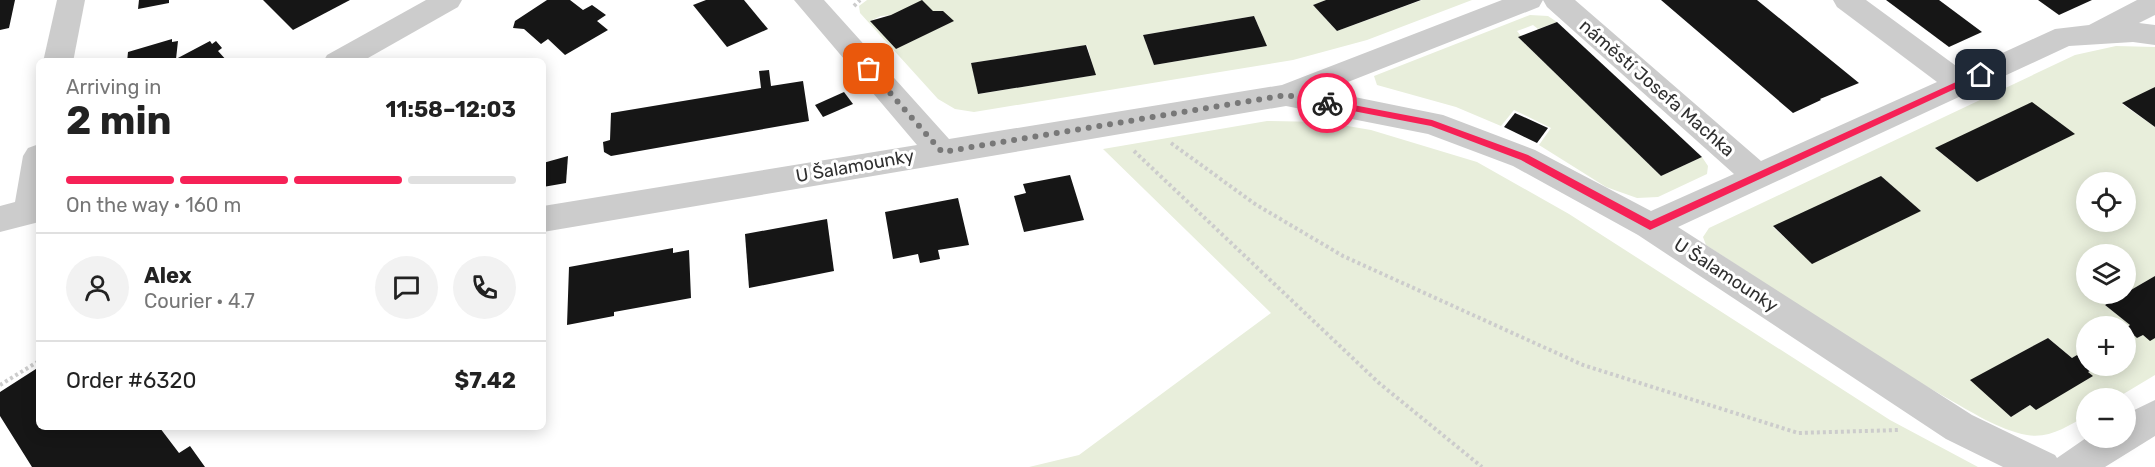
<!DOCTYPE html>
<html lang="en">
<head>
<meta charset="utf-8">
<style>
  :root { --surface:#fff; --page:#f2f2f2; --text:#222; --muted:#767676; --line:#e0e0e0; --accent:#f62156 }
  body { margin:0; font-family:Rubik,sans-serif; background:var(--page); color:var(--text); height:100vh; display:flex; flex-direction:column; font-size:22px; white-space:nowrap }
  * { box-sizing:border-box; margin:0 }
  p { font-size:20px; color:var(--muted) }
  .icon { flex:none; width:33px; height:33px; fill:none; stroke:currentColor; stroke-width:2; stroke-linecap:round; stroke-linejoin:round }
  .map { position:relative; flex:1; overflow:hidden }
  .panel { position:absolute; left:36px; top:58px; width:510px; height:372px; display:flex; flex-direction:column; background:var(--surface); border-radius:9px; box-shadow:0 3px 15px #0003 }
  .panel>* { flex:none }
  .fabs { position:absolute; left:2076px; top:172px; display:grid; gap:12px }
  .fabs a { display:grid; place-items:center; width:60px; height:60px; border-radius:50%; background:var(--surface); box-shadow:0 3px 15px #0003; font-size:30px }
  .pin { position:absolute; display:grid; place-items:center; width:51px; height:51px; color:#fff; margin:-26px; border-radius:12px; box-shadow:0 3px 9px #0006 }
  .courier { position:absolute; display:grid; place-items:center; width:60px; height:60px; margin:-30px; border:4px solid #f62156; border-radius:50%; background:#fff; color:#222; box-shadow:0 2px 8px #0007 }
  .head em { font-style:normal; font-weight:700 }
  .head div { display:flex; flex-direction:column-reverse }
  .head { display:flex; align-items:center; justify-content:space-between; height:102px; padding:0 30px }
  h1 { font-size:39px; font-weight:700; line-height:45px }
  .bar { display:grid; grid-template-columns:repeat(4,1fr); gap:9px 6px; align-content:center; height:72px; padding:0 30px }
  .bar i { height:8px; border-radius:4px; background:var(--line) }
  .bar .selected { background:var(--accent) }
  .bar p { grid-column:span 4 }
  .line { display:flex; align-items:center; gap:15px; padding:0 30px; border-top:2px solid var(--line) }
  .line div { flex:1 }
  .round { display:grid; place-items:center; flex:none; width:63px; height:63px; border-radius:32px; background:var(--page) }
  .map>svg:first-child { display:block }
  .green { fill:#e8eedb; fill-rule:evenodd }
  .building { fill:#161616 }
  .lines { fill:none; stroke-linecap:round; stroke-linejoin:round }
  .path { stroke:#ccc; stroke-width:4; stroke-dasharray:3 3; stroke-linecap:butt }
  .minor { fill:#ccc; fill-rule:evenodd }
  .route { fill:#f62156 }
  .done { stroke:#787878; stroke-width:6; stroke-dasharray:0 10.8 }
  .labels { text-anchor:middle; stroke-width:6; stroke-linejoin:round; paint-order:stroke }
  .street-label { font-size:18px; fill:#2f2f2f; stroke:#fff }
</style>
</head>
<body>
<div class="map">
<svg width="2155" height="467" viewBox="0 0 2155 467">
  <rect width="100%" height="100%" fill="#fff"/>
  <g class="green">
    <path d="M 867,0 L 1326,0 L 1313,5 L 1337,31 L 1422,0 L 1472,0 L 1367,40 L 1293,60 L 974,112 L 955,109 L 938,99 L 860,13 L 859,6 ZM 940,11 L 953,21 L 896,49 L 870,21 L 881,16 ZM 1254,16 L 1267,46 L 1154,65 L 1143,35 ZM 1087,45 L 1095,75 L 979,94 L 971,63 Z"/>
    <polygon points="1530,15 1548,16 1557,22 1538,29 1533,25 1517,31 1521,36 1518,37 1661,176 1702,157 1708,166 1707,174 1658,197 1637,198 1606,187 1539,145 1551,128 1514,110 1501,126 1456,107 1377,85 1374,76"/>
    <path d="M 2116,46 L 2155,47 L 2155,87 L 2122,104 L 2155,127 L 2155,276 L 2126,293 L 2126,255 L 2086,255 L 2086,294 L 2123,294 L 2105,305 L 2130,325 L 2126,327 L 2086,327 L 2086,363 L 2077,355 L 2072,358 L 2048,338 L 1971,380 L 2011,417 L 2030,405 L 2036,410 L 2093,369 L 2090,366 L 2126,366 L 2126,328 L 2137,338 L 2143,335 L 2155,338 L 2155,375 L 2115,399 L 2086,399 L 2086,416 C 2068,426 2049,439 2027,435 C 1999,430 1970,411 1945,397 C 1863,351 1785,296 1706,245 L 1703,237 L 1709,228 L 2075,55 ZM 2074,134 L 1977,182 L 1936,149 ZM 1881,176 L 1920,211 L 1812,263 L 1773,227 ZM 2086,183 L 2126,183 L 2126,222 L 2086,222 Z"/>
    <polygon points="1267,121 1324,122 1371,130 1477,162 1569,214 1890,420 1978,467 1029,467 1079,455 1271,313 1103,149"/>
  </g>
  <g class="building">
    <polygon points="0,0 15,0 9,28 0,30"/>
    <polygon points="139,0 169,0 169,3 138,9"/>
    <polygon points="263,0 350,0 293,30"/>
    <polygon points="547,0 570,0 583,10 592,5 606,15 597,21 608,30 565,55 548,39 541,44 524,29 513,28 515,21"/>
    <polygon points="706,0 744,0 768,29 727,47 693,5"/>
    <polygon points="922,0 933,11 943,11 954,21 896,49 870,21 891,15"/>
    <polygon points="1326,0 1421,0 1337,31 1313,5"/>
    <polygon points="1661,0 1757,0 1859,83 1820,99 1821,100 1793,113"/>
    <polygon points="1886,0 1939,0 1982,32 1949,47"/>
    <polygon points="2038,0 2092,0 2059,15"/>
    <polygon points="1254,16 1267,46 1154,65 1143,35"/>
    <polygon points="1557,22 1626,86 1702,157 1661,176 1518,37"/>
    <polygon points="172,39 172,42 178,41 176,59 210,41 212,44 216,41 222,48 218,51 228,62 127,62 128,52"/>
    <polygon points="1086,45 1096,75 978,94 971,63"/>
    <polygon points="769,70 771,86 803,81 809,121 611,156 604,152 603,142 610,140 611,113 761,88 759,71"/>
    <polygon points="2155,87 2155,127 2122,103"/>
    <polygon points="844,92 853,104 823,117 815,105"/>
    <polygon points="2032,102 2075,134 1977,182 1935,148"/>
    <polygon points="1515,113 1548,128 1537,143 1504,127"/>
    <polygon points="568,156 566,183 543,187 543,163"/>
    <polygon points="1070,175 1084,220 1024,232 1014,196 1026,193 1023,184"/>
    <polygon points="1881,176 1921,211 1812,264 1773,226"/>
    <polygon points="958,198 969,245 938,250 940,259 920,263 918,254 893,259 885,212"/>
    <polygon points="827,219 834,271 749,288 745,234"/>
    <polygon points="673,248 673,253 689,250 691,298 614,312 614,316 567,325 569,267"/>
    <polygon points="2155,276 2155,338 2150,341 2143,335 2137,338 2126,328 2130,325 2105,305"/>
    <polygon points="2048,338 2072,358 2077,355 2086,366 2094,369 2088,372 2093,376 2036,410 2030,405 2011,417 1970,380"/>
    <polygon points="39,367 39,428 160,428 179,453 190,446 205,467 32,467 0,416 0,392"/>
  </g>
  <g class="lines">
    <g class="path">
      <polyline points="854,6 860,0"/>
      <polyline points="1171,143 1255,204 1343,256 1583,365 1798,433 1899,430"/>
      <polyline points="1134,151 1379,383 1482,467"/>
      <polyline points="0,385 39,361"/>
    </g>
    <g class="minor">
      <polygon points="57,0 85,0 73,62 43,62"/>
      <polygon points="426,0 462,0 458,7 361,62 323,62 327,55"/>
      <path d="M 794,0 L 824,0 L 949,139 L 1282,85 L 1502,0 L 1575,0 L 1761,161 L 1937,82 L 1837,7 L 1833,0 L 1866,0 L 1963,71 L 2055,29 L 2089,25 L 2137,0 L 2155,0 L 2155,15 L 2139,23 L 2155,25 L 2155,45 L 2133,42 L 2069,46 L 1678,227 L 1972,415 L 2055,455 L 2057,458 L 2086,438 L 2126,438 L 2126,414 L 2155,400 L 2155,436 L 2105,467 L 2003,467 L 1946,439 L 1638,235 L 1513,166 L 1428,134 L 1286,106 L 543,232 L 543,206 L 917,145 ZM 1543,0 L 1547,7 L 1734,174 L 1651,211 L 1535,150 L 1443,115 L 1325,91 L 1539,7 Z"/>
      <polygon points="39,144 39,222 0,232 0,206 15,202 23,156 28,148"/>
    </g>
  </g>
  <polygon class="route" points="1978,72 1985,75 1650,230 1521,160 1431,126 1327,106 1322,103 1327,100 1432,120 1528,155 1651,221"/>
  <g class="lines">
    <polyline class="done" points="869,69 942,152 1286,95 1327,103"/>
  </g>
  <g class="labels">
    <g class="street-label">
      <text transform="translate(1657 88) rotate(41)" y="6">náměstí Josefa Machka</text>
      <text transform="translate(855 166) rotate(-10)" y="6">U Šalamounky</text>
      <text transform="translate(1726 275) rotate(33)" y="6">U Šalamounky</text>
    </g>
  </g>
</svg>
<div class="fabs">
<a><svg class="icon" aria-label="locate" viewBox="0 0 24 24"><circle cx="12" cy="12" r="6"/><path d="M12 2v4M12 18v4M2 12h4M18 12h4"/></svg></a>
<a><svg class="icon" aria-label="layers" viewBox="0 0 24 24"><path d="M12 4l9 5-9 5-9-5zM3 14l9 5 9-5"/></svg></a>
<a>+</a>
<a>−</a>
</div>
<div class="pin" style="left:869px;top:69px;background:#ea580c"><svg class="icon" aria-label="bag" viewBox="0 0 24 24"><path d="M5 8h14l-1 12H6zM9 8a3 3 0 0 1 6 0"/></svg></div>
<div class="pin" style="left:1981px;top:75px;background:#1f2937"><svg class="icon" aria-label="home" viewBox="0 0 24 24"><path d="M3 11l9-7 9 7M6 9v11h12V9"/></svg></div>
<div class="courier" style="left:1327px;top:103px"><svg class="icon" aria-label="bike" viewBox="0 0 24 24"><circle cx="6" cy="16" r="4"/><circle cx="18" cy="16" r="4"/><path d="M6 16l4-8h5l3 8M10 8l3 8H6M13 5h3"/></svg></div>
<section class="panel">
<div class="head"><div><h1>2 min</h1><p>Arriving in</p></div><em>11:58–12:03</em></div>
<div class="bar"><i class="selected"></i><i class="selected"></i><i class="selected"></i><i></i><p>On the way · 160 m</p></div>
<div class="line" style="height:108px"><a class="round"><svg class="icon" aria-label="person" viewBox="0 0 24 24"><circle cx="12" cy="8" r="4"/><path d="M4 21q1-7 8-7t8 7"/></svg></a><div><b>Alex</b><p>Courier · 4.7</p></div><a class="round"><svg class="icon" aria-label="chat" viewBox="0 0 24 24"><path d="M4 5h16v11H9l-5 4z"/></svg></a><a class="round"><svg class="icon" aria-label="phone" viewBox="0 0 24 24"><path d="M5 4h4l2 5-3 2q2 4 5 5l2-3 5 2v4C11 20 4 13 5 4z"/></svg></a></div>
<div class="line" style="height:78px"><div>Order #6320</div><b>$7.42</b></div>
</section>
</div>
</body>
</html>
